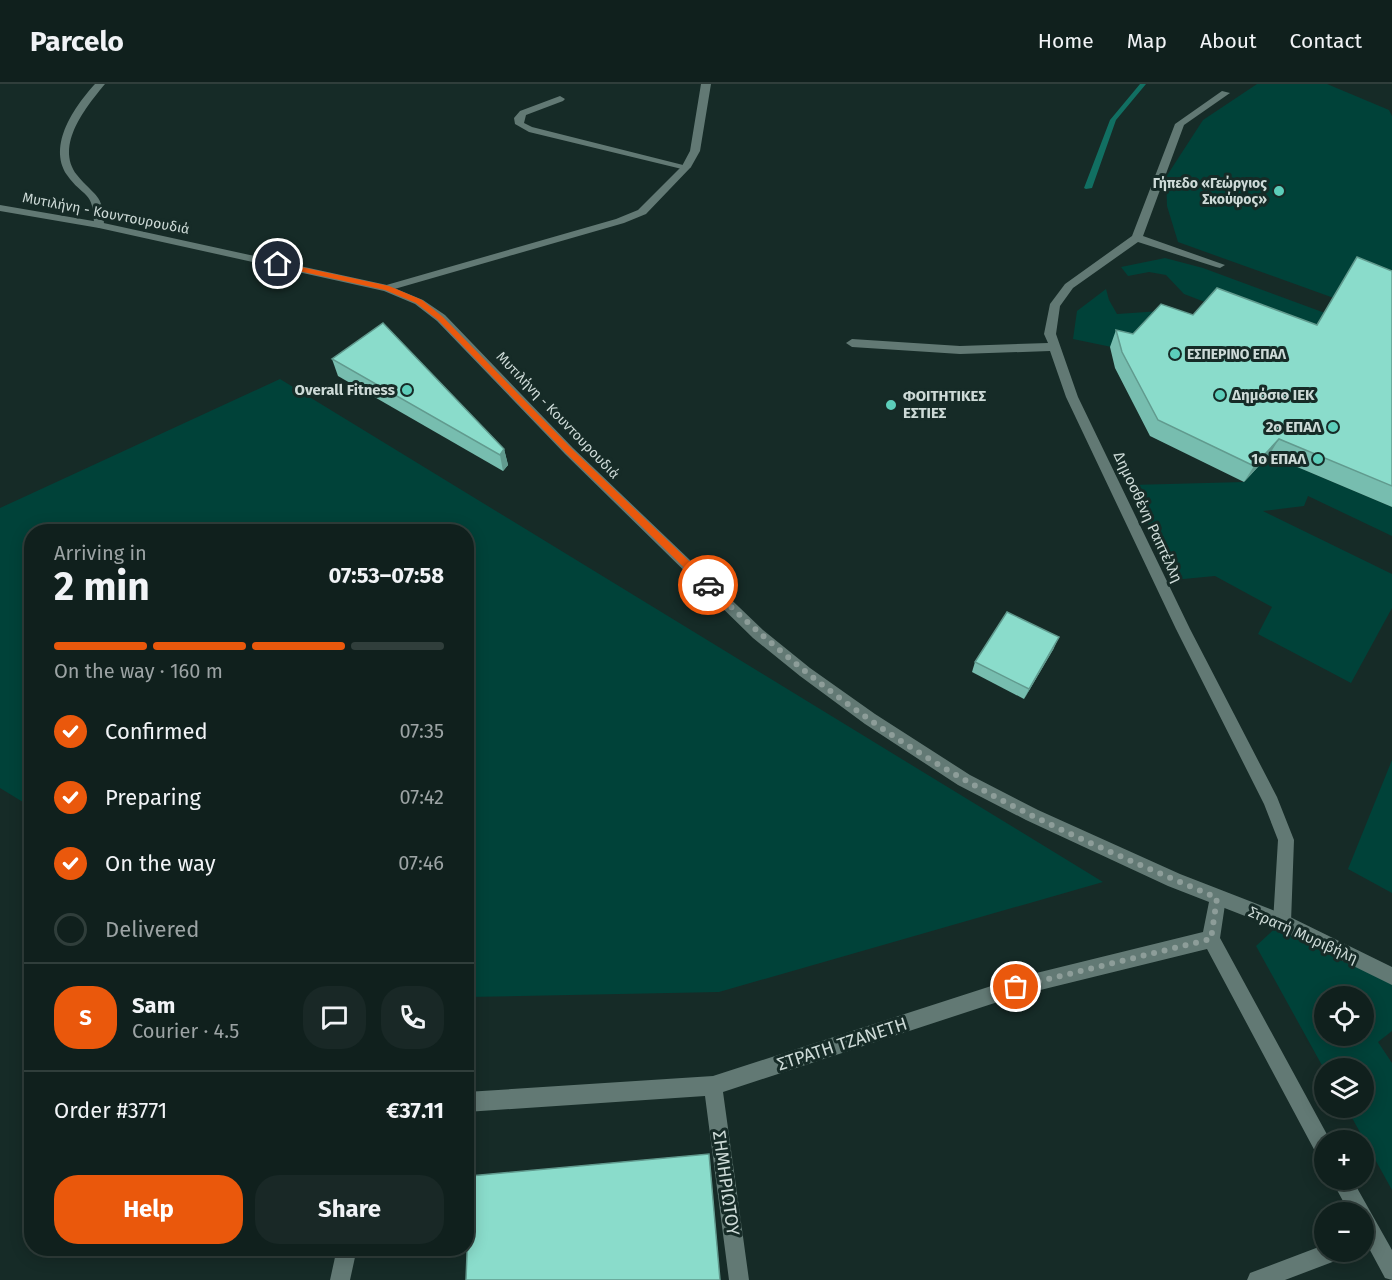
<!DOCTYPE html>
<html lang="en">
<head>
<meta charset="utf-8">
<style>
  :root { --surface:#10201d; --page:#192826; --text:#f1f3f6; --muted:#9ca3a4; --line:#303e3b; --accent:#ea580c }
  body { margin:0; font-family:"Fira Sans",sans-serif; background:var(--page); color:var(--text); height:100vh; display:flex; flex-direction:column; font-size:22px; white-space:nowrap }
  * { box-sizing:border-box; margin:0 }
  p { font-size:20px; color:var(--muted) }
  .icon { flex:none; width:33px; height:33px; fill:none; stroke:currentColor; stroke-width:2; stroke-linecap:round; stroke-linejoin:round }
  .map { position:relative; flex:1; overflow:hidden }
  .panel { position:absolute; left:24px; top:440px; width:450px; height:732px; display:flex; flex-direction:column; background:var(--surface); border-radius:24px; box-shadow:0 3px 15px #0003,0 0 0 2px var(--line) }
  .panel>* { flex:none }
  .tools { position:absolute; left:1314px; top:902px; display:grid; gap:12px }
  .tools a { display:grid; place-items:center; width:60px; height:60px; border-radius:50%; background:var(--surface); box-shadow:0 3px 15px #0003,0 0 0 2px var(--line); font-size:30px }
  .pin { position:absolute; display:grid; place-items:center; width:51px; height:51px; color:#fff; margin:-26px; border:3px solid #fff; border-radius:50%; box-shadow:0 2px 6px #0007 }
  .courier { position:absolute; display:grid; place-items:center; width:60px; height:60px; margin:-30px; border:4px solid #ea580c; border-radius:50%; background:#fff; color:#222; box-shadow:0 2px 8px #0007 }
  .head em { font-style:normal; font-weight:700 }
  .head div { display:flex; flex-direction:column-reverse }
  .head { display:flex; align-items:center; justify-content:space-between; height:102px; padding:0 30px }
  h1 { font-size:39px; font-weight:700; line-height:45px }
  .bar { display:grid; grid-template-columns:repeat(4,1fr); gap:9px 6px; align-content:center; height:72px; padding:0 30px }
  .bar i { height:8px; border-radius:4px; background:var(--line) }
  .bar .on { background:var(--accent) }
  .bar p { grid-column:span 4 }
  .line { display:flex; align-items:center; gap:15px; padding:0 30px; border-top:2px solid var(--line) }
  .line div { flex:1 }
  .round { display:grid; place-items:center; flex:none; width:63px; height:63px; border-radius:24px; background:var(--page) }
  ol { padding:0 30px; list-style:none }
  li { display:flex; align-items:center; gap:18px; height:66px }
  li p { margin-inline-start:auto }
  li .icon { padding:6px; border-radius:50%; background:var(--accent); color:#fff; stroke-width:4 }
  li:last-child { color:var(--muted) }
  li i { width:33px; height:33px; border:3px solid var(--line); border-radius:50% }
  .action { display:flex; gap:12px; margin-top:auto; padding:12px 30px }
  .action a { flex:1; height:69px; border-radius:24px; background:var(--accent); color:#fff; font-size:24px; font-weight:700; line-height:69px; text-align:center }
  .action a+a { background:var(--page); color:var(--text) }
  header { display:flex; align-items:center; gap:36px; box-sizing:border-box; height:84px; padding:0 30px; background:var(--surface); border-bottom:2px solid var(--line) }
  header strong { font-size:28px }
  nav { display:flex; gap:33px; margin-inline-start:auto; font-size:21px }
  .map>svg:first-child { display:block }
  .green { fill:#004239; fill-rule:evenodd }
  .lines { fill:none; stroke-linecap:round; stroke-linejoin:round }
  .stream { fill:#116f62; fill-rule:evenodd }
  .service { fill:#627974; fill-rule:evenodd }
  .minor { fill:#627974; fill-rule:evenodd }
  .secondary { fill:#627974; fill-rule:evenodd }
  .wall { fill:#77bdaf }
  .shaded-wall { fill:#619a8e }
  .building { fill:#8adccb; stroke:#619a8e; stroke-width:1.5 }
  .route { fill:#ea580c }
  .done { stroke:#8d9d99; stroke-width:6; stroke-dasharray:0 10.8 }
  .poi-dot { fill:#5cceba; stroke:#162b27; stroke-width:2 }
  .labels { text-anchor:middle; stroke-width:6; stroke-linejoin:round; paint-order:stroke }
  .far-poi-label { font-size:14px; font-weight:bold; fill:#cddad7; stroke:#162b27; text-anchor:end }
  .far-street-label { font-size:14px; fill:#cddad7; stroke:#162b27 }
  .poi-label { font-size:15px; font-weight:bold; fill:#cddad7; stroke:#162b27; text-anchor:end }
  .street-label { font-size:15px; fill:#cddad7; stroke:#162b27 }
  .near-street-label { font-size:18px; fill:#cddad7; stroke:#162b27 }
</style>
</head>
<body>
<header>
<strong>Parcelo</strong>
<nav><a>Home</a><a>Map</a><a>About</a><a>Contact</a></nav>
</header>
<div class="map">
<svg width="1392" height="1196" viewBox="0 0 1392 1196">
  <rect width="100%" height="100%" fill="#162b27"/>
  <g class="green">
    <polygon points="1257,0 1327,0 1389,26 1392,32 1392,235 1178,158 1167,122 1166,93 1203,36"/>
    <polygon points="1165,174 1203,184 1325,229 1307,257 1184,210 1166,191 1149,188 1128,192 1121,183"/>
    <polygon points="1106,205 1109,216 1117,230 1161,227 1126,266 1073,255 1077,227"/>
    <polygon points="280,295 1103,798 719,908 467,913 466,447 32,447 31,723 0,704 0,424"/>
    <polygon points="1269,371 1392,423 1392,452 1308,412 1304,422 1263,427 1392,490 1392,524 1351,599 1258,550 1272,523 1215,492 1173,496 1131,401 1244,398"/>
    <polygon points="1392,676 1392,809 1348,785"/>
    <path d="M 1282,838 L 1392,892 L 1392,947 L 1378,958 L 1392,979 L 1392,1106 L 1346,1023 L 1364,1023 L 1364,984 L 1324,985 L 1256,862 ZM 1324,912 L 1364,912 L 1364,951 L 1324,951 Z"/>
  </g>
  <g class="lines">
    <polygon class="stream" points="1140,0 1146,0 1116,36 1092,104 1086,105 1084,104 1110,36"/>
    <g class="service">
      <path d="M 95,0 L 105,0 C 87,22 54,61 77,91 C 94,112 104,110 104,141 L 99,144 L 94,141 C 94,106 83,114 67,91 C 47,61 75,22 95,0 Z"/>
      <polygon points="1222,7 1230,9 1184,41 1143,152 1225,181 1220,184 1216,183 1138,158 1073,204 1060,222 1056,250 1078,313 1190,545 1277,713 1294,756 1291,838 1288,844 1282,846 1276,844 1273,838 1278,756 1264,720 1176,545 1066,313 1050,267 960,270 852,263 846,259 852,255 960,262 1048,259 1044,250 1050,220 1065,200 1132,152 1175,40"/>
      <polygon points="560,12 565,15 563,17 526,31 524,39 532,43 691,83 686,86 529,48 515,40 514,34 520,27"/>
    </g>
    <g class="minor">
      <polygon points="701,0 711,0 700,67 691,83 646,130 624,139 391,206 387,207 381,204 383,202 616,135 638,126 682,82 690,67"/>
      <polygon points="1217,806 1223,808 1226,814 1220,854 1330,1056 1324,1056 1324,1074 1317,1071 1207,865 1016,912 723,1008 749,1196 729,1196 705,1012 466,1028 466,1008 713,992 1016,894 1203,848 1211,808"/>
      <polygon points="1331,1095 1352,1095 1392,1166 1392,1196 1385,1194 1364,1155 1364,1128 1349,1128"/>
      <polygon points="1324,1161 1324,1167 1346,1167 1343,1174 1285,1196 1247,1196 1250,1189"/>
      <polygon points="337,1164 357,1164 350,1196 330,1196"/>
    </g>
    <polygon class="secondary" points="0,121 99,138 387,201 423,216 445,231 573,364 763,546 810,584 875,630 970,691 1038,726 1180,790 1288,832 1392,883 1392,901 1276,844 1168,802 1026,736 958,701 865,640 800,592 753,554 565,370 437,237 415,220 384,207 99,144 0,127"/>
  </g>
  <g class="wall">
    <polygon points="1392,187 1392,423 1269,371 1244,398 1150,352 1115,284 1110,263 1116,246 1133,250 1193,231 1317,241"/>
    <polygon points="332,275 504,365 508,381 503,387 338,292"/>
    <polygon points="1054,564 1024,615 972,588 975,578"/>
  </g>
  <g class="shaded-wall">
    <polygon points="1279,355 1269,371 1244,398 1254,382"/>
    <polygon points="504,365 508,381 503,387 500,371"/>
    <polygon points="1059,553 1054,564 1024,615 1029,605"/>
  </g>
  <g class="building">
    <polygon points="1357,173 1392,187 1392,402 1279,355 1254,382 1158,336 1122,268 1116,246 1133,250 1161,220 1193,231 1217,204 1317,241"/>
    <polygon points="383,239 504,365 500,371 332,275"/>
    <polygon points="1007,528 1059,553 1029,605 975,578"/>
    <polygon points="709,1070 720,1196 466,1196 470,1092"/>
  </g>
  <polygon class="route" points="278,178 389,202 422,216 443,233 572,365 711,498 711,503 704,503 566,369 438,236 416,219 385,206 276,182"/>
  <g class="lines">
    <path class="done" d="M 708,501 C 785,576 871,643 965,696 C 1045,742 1132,777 1217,814 L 1211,855 L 1016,903"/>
  </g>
  <g class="poi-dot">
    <circle cx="1279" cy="107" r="6"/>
    <circle cx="1175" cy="270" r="6"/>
    <circle cx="407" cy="306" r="6"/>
    <circle cx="1220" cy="311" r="6"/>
    <circle cx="891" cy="321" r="6"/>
    <circle cx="1333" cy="343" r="6"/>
    <circle cx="1318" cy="375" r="6"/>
  </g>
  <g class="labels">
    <g class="far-poi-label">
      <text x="1267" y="104">Γήπεδο «Γεώργιος<tspan x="1267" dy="16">Σκούφος»</tspan></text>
      <text x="1187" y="275" text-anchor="start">ΕΣΠΕΡΙΝΟ ΕΠΑΛ</text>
    </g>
    <g class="far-street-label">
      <text transform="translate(106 129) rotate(11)" y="5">Μυτιλήνη - Κουντουρουδιά</text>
      <text transform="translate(558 331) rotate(46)" y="5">Μυτιλήνη - Κουντουρουδιά</text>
    </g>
    <g class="poi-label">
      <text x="395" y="311">Overall Fitness</text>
      <text x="1232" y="316" text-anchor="start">Δημόσιο ΙΕΚ</text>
      <text x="903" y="317" text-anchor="start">ΦΟΙΤΗΤΙΚΕΣ<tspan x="903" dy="17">ΕΣΤΙΕΣ</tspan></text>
      <text x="1321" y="348">2ο ΕΠΑΛ</text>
      <text x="1306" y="380">1ο ΕΠΑΛ</text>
    </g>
    <g class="street-label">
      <text transform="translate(1148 433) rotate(65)" y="5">Δημοσθένη Ραπτέλλη</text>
      <text transform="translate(1303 851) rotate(24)" y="5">Στρατή Μυριβήλη</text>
    </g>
    <g class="near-street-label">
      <text transform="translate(842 960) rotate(-18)" y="6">ΣΤΡΑΤΗ ΤΖΑΝΕΤΗ</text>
      <text transform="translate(726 1099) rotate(82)" y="6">ΣΗΜΗΡΙΩΤΟΥ</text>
    </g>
  </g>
</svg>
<div class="tools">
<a><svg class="icon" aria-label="locate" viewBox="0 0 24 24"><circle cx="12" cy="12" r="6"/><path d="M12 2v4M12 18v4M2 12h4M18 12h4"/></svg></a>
<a><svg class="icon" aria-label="layers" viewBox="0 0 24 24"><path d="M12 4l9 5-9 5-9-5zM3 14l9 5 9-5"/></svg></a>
<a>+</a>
<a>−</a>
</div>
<div class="pin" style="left:1016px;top:903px;background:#ea580c"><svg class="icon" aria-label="bag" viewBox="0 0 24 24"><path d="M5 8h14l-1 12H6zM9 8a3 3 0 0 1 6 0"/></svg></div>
<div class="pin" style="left:278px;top:180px;background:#1f2937"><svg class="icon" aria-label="home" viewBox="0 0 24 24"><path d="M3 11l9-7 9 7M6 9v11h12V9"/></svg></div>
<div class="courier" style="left:708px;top:501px"><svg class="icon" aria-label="car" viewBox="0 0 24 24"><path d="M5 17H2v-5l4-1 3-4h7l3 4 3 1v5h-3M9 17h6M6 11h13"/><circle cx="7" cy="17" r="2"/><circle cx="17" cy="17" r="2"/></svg></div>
<section class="panel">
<div class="head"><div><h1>2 min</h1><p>Arriving in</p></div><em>07:53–07:58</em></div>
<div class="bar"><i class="on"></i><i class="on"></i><i class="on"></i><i></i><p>On the way · 160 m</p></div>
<ol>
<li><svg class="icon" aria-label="check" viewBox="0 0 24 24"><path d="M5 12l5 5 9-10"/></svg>Confirmed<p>07:35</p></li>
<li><svg class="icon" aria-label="check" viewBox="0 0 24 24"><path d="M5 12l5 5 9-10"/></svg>Preparing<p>07:42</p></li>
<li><svg class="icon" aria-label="check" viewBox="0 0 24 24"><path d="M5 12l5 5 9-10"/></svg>On the way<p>07:46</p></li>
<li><i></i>Delivered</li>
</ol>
<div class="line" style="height:108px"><b class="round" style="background:var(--accent);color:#fff">S</b><div><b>Sam</b><p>Courier · 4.5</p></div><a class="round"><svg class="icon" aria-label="chat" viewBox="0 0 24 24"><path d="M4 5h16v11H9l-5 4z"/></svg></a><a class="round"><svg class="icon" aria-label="phone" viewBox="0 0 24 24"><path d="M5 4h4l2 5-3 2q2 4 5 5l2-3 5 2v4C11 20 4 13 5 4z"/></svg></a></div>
<div class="line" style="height:78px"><div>Order #3771</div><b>€37.11</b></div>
<div class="action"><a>Help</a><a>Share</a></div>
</section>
</div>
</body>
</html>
